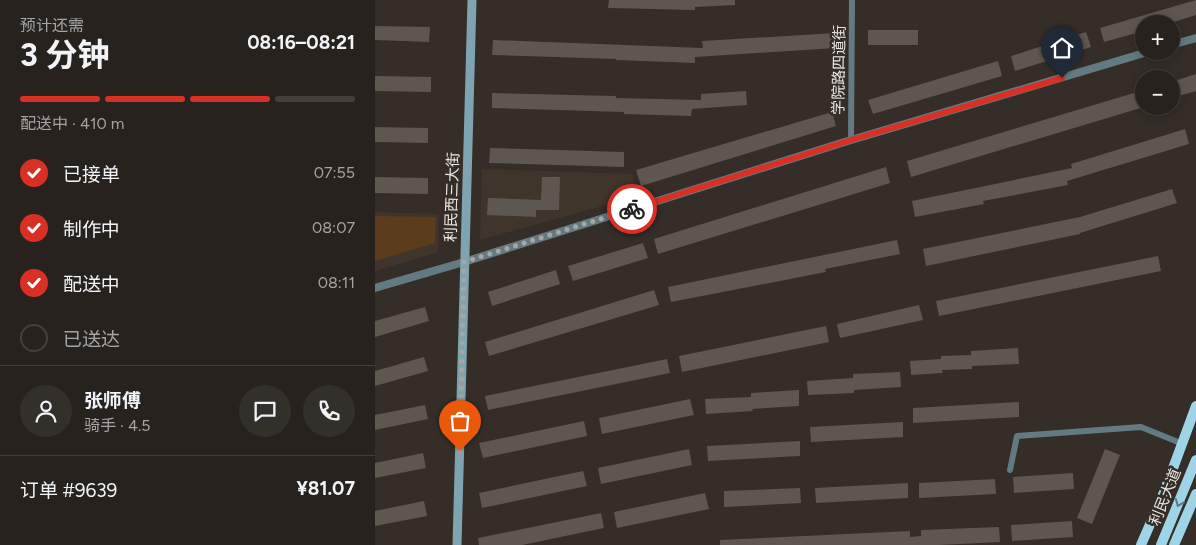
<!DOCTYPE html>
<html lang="zh">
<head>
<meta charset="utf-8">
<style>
  :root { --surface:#27221e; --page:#332f2b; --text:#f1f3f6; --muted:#a4a4a4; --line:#433f3c; --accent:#d93025 }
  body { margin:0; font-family:Figtree,"Noto Sans SC",sans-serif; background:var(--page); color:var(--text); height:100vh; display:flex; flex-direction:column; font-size:19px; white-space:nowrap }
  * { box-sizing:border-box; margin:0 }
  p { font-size:16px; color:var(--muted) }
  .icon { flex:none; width:28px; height:28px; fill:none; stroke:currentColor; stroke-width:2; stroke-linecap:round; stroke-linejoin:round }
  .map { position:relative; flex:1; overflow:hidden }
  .details { display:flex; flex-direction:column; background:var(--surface); width:375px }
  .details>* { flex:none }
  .fabs { position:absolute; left:760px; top:15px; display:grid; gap:10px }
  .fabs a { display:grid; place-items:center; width:45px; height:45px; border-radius:50%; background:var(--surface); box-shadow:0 2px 12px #0003,0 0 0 1px var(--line); font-size:25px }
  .pin { position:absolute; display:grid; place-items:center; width:42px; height:42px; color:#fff; margin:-51px -21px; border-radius:50% 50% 50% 0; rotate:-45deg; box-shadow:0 0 5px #0007 }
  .pin .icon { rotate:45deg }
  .courier { position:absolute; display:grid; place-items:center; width:50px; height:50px; margin:-25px; border:4px solid #d93025; border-radius:50%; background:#fff; color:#222; box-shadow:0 1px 6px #0007 }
  .headline em { font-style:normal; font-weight:700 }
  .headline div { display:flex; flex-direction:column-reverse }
  .headline { display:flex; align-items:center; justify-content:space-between; height:85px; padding:0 20px }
  h1 { font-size:32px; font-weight:700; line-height:38px }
  .bar { display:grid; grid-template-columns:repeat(4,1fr); gap:8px 5px; align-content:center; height:60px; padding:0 20px }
  .bar i { height:6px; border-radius:4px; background:var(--line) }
  .bar .current { background:var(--accent) }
  .bar p { grid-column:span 4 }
  .line { display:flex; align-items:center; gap:12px; padding:0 20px; border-top:1px solid var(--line) }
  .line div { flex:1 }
  .round { display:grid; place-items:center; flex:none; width:52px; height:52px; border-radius:26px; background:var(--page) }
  ol { padding:0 20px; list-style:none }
  li { display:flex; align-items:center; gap:15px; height:55px }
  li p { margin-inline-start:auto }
  li .icon { padding:5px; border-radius:50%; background:var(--accent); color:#fff; stroke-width:4 }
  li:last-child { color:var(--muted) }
  li i { width:28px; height:28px; border:2px solid var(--line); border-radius:50% }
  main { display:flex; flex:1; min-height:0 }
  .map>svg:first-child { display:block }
  .built { fill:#40352b }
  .green { fill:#5b3c1d }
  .building { fill:#5e5750 }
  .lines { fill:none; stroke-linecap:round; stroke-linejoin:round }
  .minor { stroke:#637a82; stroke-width:6 }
  .tertiary { stroke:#637a82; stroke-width:8 }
  .secondary { stroke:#7fa4b1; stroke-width:9 }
  .trunk { stroke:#9fd4e6; stroke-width:10 }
  .oneway { stroke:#64787d }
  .done { stroke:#aaa5a1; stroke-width:5; stroke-dasharray:0 9 }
  .route { stroke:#d93025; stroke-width:6 }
  .labels { text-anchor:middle; stroke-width:5; stroke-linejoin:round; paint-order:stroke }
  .street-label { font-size:15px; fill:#eae6e2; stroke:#342d28 }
</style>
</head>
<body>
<main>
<section class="details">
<div class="headline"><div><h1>3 分钟</h1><p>预计还需</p></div><em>08:16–08:21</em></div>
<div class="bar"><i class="current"></i><i class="current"></i><i class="current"></i><i></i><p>配送中 · 410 m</p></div>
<ol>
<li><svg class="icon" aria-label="check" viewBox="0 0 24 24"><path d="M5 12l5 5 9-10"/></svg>已接单<p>07:55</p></li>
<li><svg class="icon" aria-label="check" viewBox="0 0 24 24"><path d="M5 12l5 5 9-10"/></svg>制作中<p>08:07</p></li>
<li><svg class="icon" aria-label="check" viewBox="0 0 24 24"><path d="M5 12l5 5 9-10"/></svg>配送中<p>08:11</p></li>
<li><i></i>已送达</li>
</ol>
<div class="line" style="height:90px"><a class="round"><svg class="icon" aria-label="person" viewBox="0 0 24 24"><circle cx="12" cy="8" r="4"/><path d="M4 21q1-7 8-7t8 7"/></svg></a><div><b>张师傅</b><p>骑手 · 4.5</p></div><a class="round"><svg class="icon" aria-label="chat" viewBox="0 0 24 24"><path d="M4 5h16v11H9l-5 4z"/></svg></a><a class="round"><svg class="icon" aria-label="phone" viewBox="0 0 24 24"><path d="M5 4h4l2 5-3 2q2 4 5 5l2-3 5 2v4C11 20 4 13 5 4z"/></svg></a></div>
<div class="line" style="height:65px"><div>订单 #9639</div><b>¥81.07</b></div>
</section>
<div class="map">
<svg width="821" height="545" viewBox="0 0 821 545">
  <rect width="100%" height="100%" fill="#342d28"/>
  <g class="built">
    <polygon points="107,169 257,174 264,196 105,240"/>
    <polygon points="0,212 64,214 63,252 0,271"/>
  </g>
  <polygon class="green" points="0,216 61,217 60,243 0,261"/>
  <g class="building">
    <polygon points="234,0 360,0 360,5 320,7 320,10 233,8"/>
    <polygon points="821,0 821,15 792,24 769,24 769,31 729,42 725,28"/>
    <polygon points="0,26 55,27 54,42 0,40"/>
    <rect x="493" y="30" width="50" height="15"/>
    <polygon points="711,32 716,47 640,71 636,56"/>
    <polygon points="460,33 461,48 320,57 320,63 241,60 241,59 117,55 118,40 328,48 327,41"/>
    <polygon points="623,61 627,76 498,114 493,100"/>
    <polygon points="821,74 821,91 796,98 796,82"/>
    <polygon points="0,76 56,77 56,92 0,91"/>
    <polygon points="769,90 769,107 536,177 532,161"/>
    <polygon points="371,91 372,105 317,109 316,116 249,114 249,112 117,108 117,93 241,96 241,98 326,100 326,94"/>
    <polygon points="457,112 461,126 266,186 261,170"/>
    <polygon points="0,127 53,128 53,143 0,142"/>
    <polygon points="810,129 814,144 692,181 693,185 608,201 609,204 540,217 537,201 697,168 696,164"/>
    <polygon points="115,148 249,152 249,167 114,163"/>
    <polygon points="511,167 515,183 283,254 279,239"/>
    <polygon points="0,177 53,178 53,194 0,193"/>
    <polygon points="167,177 185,177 184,210 161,210 161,217 112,215 113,198 166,200"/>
    <polygon points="797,189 802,203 705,233 705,234 551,266 548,249 705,217"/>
    <polygon points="522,240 525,254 450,269 451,272 296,302 293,287"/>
    <polygon points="268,243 273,258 198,281 193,266"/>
    <polygon points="783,256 786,271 564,316 561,301"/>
    <polygon points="181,270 185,284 117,306 113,292"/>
    <polygon points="279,290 284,305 114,356 110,342"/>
    <polygon points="544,305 548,320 465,338 462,324"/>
    <polygon points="50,307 54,321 0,337 0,321"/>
    <polygon points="451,326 454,342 307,372 304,356"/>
    <polygon points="643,348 644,364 597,366 597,369 567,370 568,373 536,375 535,361 566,359 566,356 596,355 596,351"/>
    <polygon points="49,357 53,371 0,386 0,371"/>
    <polygon points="292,359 295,373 113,410 110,396"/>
    <polygon points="525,372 526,387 479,390 479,393 433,395 432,381 478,378 478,374"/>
    <polygon points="424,390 424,406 377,409 378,411 331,414 330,399 376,397 376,393"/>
    <polygon points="315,399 319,415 227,434 224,418"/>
    <polygon points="644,402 644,417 538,423 538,408"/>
    <polygon points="50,405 53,419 0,430 0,415"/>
    <polygon points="209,421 212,436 108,458 104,443"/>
    <polygon points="528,422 528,437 436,442 435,427"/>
    <polygon points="425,441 425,456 333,461 332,446"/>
    <polygon points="314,449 317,465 226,484 223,468"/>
    <polygon points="730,449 745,455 717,524 702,518"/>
    <polygon points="48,453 51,468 0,478 0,463"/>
    <polygon points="208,471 212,486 107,508 104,493"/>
    <polygon points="698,473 699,489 639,493 638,477"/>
    <polygon points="620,479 621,494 544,498 544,483"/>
    <polygon points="533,483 533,498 441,503 440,488"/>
    <polygon points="425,488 426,503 349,507 349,491"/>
    <polygon points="330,493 334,509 242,528 239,512"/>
    <polygon points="49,501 52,516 0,526 0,511"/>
    <polygon points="226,513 229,528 147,545 104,545 103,538"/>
    <polygon points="697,521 698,537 637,541 636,525"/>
    <polygon points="624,527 625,542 564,545 345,545 345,540 535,531 535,537 546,536 546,530"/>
  </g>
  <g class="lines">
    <g class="minor">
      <polyline points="476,140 477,0"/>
      <polyline points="635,470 642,436 766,427 808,444"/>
    </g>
    <g class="tertiary">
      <polyline points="796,45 821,38"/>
      <polyline points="0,288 89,262 476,140 776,51"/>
    </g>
    <polyline class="secondary" points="82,545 97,0"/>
    <g class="trunk">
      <polyline points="766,545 790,490 821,406"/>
      <polyline points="786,545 821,460"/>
      <polyline points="799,545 821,494"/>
    </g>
  </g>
  <defs><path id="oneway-chevron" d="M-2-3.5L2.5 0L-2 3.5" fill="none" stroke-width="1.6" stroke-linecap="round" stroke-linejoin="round" transform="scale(1.25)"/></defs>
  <use class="oneway" href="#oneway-chevron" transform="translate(804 503) rotate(112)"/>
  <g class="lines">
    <polyline class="done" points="85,451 89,262 257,209"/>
    <polyline class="route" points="257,209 476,140 687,78"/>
  </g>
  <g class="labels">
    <g class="street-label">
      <text transform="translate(464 70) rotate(-89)" y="5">学院路四道街</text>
      <text transform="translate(77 197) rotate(-88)" y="5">利民西三大街</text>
      <text transform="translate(790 497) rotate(-68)" y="5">利民大道</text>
    </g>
  </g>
</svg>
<div class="fabs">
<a>+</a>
<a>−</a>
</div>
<div class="pin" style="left:85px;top:451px;background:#ea580c"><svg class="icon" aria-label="bag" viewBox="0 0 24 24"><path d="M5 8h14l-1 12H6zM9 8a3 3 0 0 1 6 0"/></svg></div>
<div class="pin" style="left:687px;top:78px;background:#1f2937"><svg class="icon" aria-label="home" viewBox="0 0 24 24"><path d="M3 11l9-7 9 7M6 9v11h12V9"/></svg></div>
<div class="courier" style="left:257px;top:209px"><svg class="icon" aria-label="bike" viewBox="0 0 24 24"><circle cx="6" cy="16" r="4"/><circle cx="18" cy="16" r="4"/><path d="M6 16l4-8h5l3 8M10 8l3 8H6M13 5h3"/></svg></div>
</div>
</main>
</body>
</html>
